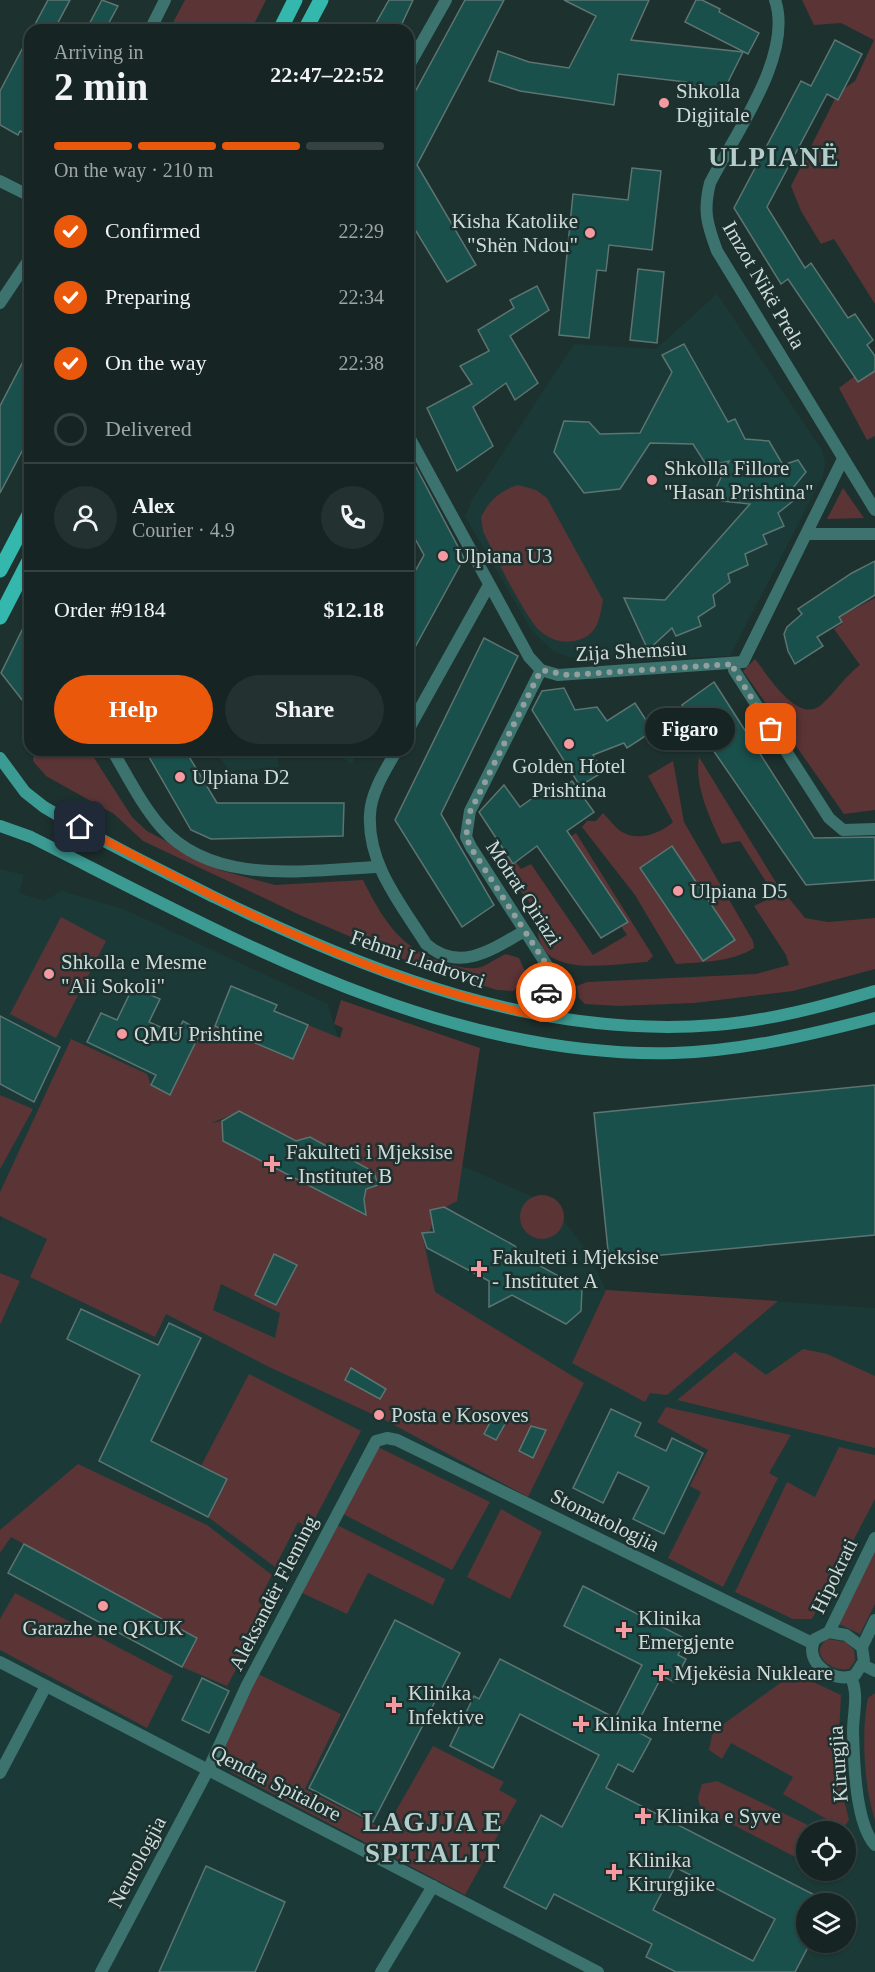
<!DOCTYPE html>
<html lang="en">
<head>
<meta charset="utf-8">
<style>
  :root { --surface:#162523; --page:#233130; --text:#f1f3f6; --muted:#9ea5a6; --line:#354241; --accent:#ea580c }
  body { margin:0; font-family:"Times New Roman",serif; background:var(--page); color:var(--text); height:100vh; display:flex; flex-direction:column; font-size:22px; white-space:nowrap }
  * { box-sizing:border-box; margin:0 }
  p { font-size:20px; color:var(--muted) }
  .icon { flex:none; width:33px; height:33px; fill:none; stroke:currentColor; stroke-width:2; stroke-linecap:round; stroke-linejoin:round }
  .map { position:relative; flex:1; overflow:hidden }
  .panel { position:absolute; left:24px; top:24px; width:390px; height:732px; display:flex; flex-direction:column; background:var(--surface); border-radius:18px; box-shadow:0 2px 4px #0004,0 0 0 2px var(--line) }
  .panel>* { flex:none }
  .buttons { position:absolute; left:796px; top:1821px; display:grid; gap:12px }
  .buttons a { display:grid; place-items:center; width:60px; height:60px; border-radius:50%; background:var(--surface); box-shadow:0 2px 4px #0004,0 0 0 2px var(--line); font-size:30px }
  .pin { position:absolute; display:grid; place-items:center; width:51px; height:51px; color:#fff; margin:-26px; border-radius:12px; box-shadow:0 3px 9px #0006 }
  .courier { position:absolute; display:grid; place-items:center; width:60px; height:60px; margin:-30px; border:4px solid #ea580c; border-radius:50%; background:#fff; color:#222; box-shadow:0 2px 8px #0007 }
  .bubble { position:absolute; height:42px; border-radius:21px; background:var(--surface); box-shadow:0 2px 4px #0004,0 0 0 2px var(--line); font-size:20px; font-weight:700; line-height:42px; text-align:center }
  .head em { font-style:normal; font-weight:700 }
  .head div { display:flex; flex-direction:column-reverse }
  .head { display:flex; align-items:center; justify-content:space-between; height:102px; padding:0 30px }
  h1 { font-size:39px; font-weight:700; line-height:45px }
  .bar { display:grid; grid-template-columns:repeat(4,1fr); gap:9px 6px; align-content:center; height:72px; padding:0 30px }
  .bar i { height:8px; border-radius:4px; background:var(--line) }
  .bar .current { background:var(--accent) }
  .bar p { grid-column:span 4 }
  .line { display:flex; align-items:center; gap:15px; padding:0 30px; border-top:2px solid var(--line) }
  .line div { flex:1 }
  .round { display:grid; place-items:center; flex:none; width:63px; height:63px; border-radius:32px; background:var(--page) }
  ol { padding:0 30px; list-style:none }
  li { display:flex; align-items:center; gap:18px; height:66px }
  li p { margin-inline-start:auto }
  li .icon { padding:6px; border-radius:50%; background:var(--accent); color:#fff; stroke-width:4 }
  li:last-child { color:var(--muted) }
  li i { width:33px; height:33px; border:3px solid var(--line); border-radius:50% }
  .primary-button { display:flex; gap:12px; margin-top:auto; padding:12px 30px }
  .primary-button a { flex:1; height:69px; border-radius:36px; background:var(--accent); color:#fff; font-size:24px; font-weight:700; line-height:69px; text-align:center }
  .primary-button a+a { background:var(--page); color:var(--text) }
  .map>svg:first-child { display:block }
  .built { fill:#1b3a37; fill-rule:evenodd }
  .green { fill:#5b3436; fill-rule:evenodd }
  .building { fill:#1a504c; stroke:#5d7471; stroke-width:1.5; fill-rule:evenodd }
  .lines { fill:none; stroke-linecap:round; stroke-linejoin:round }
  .minor { stroke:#3c736e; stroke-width:12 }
  .secondary { stroke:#3b9a92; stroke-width:12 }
  .primary { stroke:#34b8ae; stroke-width:15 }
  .done { stroke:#91a09e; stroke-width:6; stroke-dasharray:0 10.8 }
  .route { stroke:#ea580c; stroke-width:8 }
  .poi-dot { fill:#f49aa0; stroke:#1d312f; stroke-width:2 }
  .labels { text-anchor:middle; stroke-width:5; stroke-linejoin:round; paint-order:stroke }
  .poi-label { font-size:21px; fill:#cfdbda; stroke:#1d312f; text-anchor:start }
  .street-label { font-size:21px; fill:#cfdbda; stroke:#1d312f }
  .district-label { font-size:27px; font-weight:bold; letter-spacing:1.5px; fill:#b4cdca; stroke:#1d312f }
</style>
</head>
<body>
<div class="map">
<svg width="875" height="1972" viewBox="0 0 875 1972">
  <rect width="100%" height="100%" fill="#1d312f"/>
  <g class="built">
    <polygon points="717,294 822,450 825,462 823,476 730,656 657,659 568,657 552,650 532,631 465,516 472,500 574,344 656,349"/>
    <polygon points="215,750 278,750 278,767 229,771"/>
    <polygon points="353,750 358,752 352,764 332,751"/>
    <path d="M 0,869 L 24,875 L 19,893 L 44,901 L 62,891 L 126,910 L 328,1004 L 346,1064 L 386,1133 L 552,1205 L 588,1253 L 606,1290 L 875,1308 L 875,1972 L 0,1972 L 0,1325 L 20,1281 L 0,1273 L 0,1223 L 52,1082 L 0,1192 ZM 807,1832 L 846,1832 L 846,1870 L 807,1870 ZM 807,1904 L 846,1904 L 846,1942 L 807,1942 Z"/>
  </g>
  <g class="green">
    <polygon points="185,0 266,0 251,30 169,30"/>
    <polygon points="802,0 875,0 875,304 834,239 821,244 801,211 791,186 838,93 855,81 874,40 841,23 814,25"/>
    <polygon points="875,361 875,436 867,440 839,388"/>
    <path d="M 518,485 L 536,490 L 547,498 L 603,600 C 600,617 598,635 578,640 C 565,644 552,641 540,631 C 527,620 492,551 483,531 L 481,517 C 490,500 499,491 518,485 Z"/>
    <polygon points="843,488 864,518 827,519"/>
    <path d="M 875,598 L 875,810 L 844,814 L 743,671 L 755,659 C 767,674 798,725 821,705 C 835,693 844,677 860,665 L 834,629 L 843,623 L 839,617 Z"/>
    <path d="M 34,750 L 89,750 L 132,817 L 147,831 L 220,870 L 275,885 L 363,880 C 384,922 402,951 449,964 C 460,967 470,970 481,967 C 489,964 498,957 506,954 L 519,958 L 527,976 L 521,986 L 513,991 L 497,990 L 412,963 L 302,916 L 143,841 L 114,814 L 46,776 L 33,761 Z"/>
    <path d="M 699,757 L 775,881 L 805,918 L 828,922 L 875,918 L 875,969 L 793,991 L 694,1003 L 619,1006 L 585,1004 L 579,998 L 577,986 L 587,982 L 756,974 L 789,965 L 786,955 L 754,906 L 775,896 L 740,841 L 722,844 C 710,819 694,785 699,757 Z"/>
    <path d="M 673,761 L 684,822 L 753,941 L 754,948 C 732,962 702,962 676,964 L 635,895 L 582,827 L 587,821 L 596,821 L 603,813 C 609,819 617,830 624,833 C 640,841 661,833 673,822 L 648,776 Z"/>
    <path d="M 576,833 L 653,956 L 647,962 C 607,964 527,982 539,916 L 499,861 L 510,854 L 521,869 L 531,864 L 593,955 L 627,935 L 564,841 Z"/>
    <polygon points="61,917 106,941 56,1038 10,1014"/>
    <path d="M 341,1000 L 480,1048 L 457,1201 C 442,1208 434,1216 429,1233 L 422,1234 L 435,1292 L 584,1383 L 528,1497 L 381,1418 L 269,1367 L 166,1314 L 155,1337 L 30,1277 L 47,1239 L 0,1216 L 0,1192 L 71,1039 L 147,1074 L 151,1085 L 169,1095 L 201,1031 L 215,1026 L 293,1059 L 308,1025 L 340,1038 L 343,1028 L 334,1024 ZM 239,1112 L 296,1141 L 310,1137 L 374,1172 L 378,1185 L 366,1189 L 364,1199 L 366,1214 L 224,1142 L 222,1121 L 211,1123 ZM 221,1284 L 280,1313 L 275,1338 L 213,1310 Z"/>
    <polygon points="0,1095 33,1109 0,1169"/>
    <circle cx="542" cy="1217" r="22"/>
    <polygon points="0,1273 20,1281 0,1325"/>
    <polygon points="606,1290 778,1301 667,1395 650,1393 645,1402 572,1363"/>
    <polygon points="803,1349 827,1354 875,1376 875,1448 677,1400 735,1352 766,1375"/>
    <polygon points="249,1374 361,1431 310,1528 298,1522 275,1567 208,1517 227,1479 201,1466"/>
    <polygon points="666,1407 791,1435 769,1473 778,1478 723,1587 668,1558 701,1492 690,1486 708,1450 657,1422"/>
    <polygon points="378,1447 490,1502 452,1570 343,1514"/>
    <polygon points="839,1447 875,1455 875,1499 812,1619 793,1619 735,1592 787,1482 815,1497"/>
    <polygon points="78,1464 207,1525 272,1575 258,1602 269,1610 227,1686 182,1667 197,1638 11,1537 0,1553 0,1530"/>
    <polygon points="501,1509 542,1532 510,1599 467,1577"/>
    <polygon points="335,1524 445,1579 433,1605 368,1573 347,1614 300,1592"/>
    <polygon points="875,1548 875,1604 860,1634 837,1623"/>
    <polygon points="15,1593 173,1676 147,1728 0,1650 0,1619"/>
    <path d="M 828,1639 L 846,1642 L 854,1650 L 855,1661 L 849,1669 C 831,1673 807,1652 828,1639 Z"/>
    <polygon points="256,1673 341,1714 305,1789 385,1830 433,1746 504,1782 499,1790 517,1800 465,1895 231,1772 222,1760 220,1747"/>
    <polygon points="794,1673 841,1695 837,1772 849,1820 844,1827 835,1824 783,1794 793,1777 731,1743 722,1759 709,1750 712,1735 725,1723"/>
    <path d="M 875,1693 L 875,1820 C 864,1788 861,1731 868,1698 Z"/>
    <polygon points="717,1781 820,1831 807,1832 807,1863 704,1810 699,1804 698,1797 702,1784"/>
  </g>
  <g class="building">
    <polygon points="48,0 70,0 54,30 32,30"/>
    <polygon points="102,0 118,6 105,30 86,30"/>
    <polygon points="389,0 413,0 399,30 372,30"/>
    <polygon points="465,0 504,0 417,165 476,265 447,282 408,218 408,105"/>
    <polygon points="564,0 649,0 631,40 743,52 720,98 686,82 618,74 614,105 520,91 489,81 498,51 529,62 569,68 596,16"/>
    <polygon points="696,0 702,0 720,9 719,12 759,33 748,54 685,22"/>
    <polygon points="30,34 30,136 20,131 18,135 0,125 0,91"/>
    <polygon points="835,40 862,54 838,100 827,94 767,207 805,268 811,263 848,318 855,314 873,340 867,345 875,356 875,371 858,382 788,279 781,284 734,208 801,81 811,86"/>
    <polygon points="632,168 661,171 652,250 609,245 606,271 597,270 589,338 559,335 573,194 628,200"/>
    <polygon points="638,269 664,272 657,343 630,340"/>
    <polygon points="537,286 549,310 510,336 538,383 515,400 506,383 473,407 493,446 457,471 427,408 472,384 460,366 489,351 478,330 514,308 510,300"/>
    <polygon points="684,344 728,422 735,419 745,439 769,441 783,465 798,460 806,472 792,489 793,501 778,513 784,526 763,535 767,544 745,554 748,565 728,574 730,582 713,595 715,606 698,617 701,626 676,636 672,628 648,650 624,598 665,600 750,504 722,501 714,492 729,461 707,466 693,444 650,443 620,489 584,493 554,452 564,421 589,422 600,434 640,433 672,372 662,355"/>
    <polygon points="30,348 30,436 0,493 0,406"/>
    <polygon points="408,452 464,558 408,660 408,584 424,555 408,526"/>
    <polygon points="875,561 875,595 839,617 842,622 817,637 823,646 795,664 788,651 784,634 787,627 802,614 798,609 852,573"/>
    <polygon points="30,614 30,710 1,673"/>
    <polygon points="484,638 518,656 441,814 494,905 462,927 395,820"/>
    <polygon points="714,682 814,838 875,837 875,880 806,885 682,705"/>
    <polygon points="564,688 575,710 597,707 607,721 635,703 653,731 627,748 624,743 593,755 603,772 580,786 532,710 542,691"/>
    <polygon points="145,750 185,750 217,803 344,803 343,836 211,839 191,830"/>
    <polygon points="572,781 594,812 567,831 628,922 601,938 537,846 513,864 479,812 504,785 520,807 548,787 553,795"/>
    <polygon points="672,846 735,940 703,961 640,868"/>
    <polygon points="231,986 277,1005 274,1011 308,1025 293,1059 215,1026"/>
    <polygon points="133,987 160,999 149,1022 176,1034 183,1021 201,1031 170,1095 151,1085 156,1075 87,1042 101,1013 117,1020"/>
    <polygon points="0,1016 60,1047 34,1102 0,1084"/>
    <polygon points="875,1085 875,1235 609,1260 594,1113"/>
    <polygon points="239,1111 296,1141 310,1137 374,1172 378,1185 366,1189 364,1199 366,1215 223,1141 222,1121"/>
    <polygon points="444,1207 515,1246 524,1257 582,1289 581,1311 566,1324 512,1295 489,1307 489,1281 427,1248 422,1233 434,1232 430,1210"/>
    <polygon points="274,1254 297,1265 276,1305 255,1295"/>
    <polygon points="81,1309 158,1345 169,1323 201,1338 151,1441 227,1479 208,1517 99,1461 140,1375 67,1339"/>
    <polygon points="351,1368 386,1389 380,1399 345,1380"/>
    <polygon points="611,1409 641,1423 635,1436 666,1451 672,1438 703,1453 664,1534 633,1519 649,1487 618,1472 603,1503 573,1488"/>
    <polygon points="494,1415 506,1422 496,1440 484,1434"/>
    <polygon points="531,1426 546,1430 533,1458 519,1451"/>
    <polygon points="24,1544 197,1638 182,1667 8,1573"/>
    <path d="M 583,1586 L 686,1639 L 678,1655 L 686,1659 L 674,1682 L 662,1676 L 634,1730 L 651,1739 L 633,1772 L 618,1764 L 606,1788 L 832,1904 L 807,1904 L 807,1949 L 795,1972 L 676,1972 L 646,1957 L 652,1944 L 554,1894 L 546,1909 L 504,1887 L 541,1815 L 562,1827 L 599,1755 L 520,1714 L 493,1768 L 450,1746 L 474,1696 L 479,1699 L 500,1659 L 615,1718 L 642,1665 L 564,1626 ZM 675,1867 L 775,1919 L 753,1961 L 653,1910 Z"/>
    <polygon points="395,1620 460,1653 373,1822 309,1788"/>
    <polygon points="202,1678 229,1691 209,1733 182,1720"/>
    <polygon points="206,1866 285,1902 255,1972 159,1972"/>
  </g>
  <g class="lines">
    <g class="minor">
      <path d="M 775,0 C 794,55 734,135 710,183 C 703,211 707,224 717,251 L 875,510"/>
      <polyline points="150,30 165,0"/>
      <polyline points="408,67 446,0"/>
      <polyline points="0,181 30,196"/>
      <polyline points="0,303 30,258"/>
      <polyline points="408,435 529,657 541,670 558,675 743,662 843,459"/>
      <polyline points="807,534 875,534"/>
      <polyline points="734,664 734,670 829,818 843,830 875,829"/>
      <polyline points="541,670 470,811 466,837 471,847 548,967 541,1016"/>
      <polyline points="408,730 489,585"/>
      <path d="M 112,750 C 127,775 141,804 161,827 C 214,887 307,870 377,867"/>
      <path d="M 397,750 C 386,769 371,792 370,814 C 367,864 401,904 426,944 C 459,973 492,950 524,931"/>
      <path d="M 829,1632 L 846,1635 L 862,1647 L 864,1661 L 855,1675 C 835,1685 802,1662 815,1639 Z"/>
      <polyline points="829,1632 875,1538"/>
      <polyline points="862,1647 875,1620"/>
      <polyline points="0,1662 598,1972"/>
      <polyline points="863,1665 875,1671"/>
      <path d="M 851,1677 C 859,1695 853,1713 853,1732 C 854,1761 855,1823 875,1845"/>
      <polyline points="0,1773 46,1686"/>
      <polyline points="101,1972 208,1770 247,1685 376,1441 387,1438 397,1440 812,1643"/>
      <polyline points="381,1972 433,1886"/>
    </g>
    <g class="secondary">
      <path d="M 0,758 L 25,792 L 44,807 C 99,840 158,869 216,898 C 371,974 540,1039 715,1025 C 769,1021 824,1006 875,991"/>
      <path d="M 0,826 L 31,837 C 232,938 442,1059 674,1053 C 742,1051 809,1035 875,1018"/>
    </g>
    <g class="primary">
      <polyline points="280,30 295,0"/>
      <polyline points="305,30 321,0"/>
      <polyline points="0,570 30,513"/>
      <polyline points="0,617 30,559"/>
    </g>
  </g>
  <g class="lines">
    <polyline class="done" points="546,992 548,967 471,848 466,837 470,812 541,670 568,675 734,664 734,670 771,729"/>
    <path class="route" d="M 80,827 C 176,878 273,929 375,968 C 429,988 485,1003 541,1017 L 546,992"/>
  </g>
  <g class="poi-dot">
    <circle cx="664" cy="103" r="6"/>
    <circle cx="590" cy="233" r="6"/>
    <circle cx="652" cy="480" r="6"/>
    <circle cx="443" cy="556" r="6"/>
    <circle cx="569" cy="744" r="6"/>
    <circle cx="180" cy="777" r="6"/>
    <circle cx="678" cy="891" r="6"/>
    <circle cx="49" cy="974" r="6"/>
    <circle cx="122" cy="1034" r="6"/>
    <path d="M269 1155h6v6h6v6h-6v6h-6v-6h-6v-6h6z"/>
    <path d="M476 1260h6v6h6v6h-6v6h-6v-6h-6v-6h6z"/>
    <circle cx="379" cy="1415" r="6"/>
    <circle cx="103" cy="1606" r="6"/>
    <path d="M621 1621h6v6h6v6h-6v6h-6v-6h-6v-6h6z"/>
    <path d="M658 1664h6v6h6v6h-6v6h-6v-6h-6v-6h6z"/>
    <path d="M391 1696h6v6h6v6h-6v6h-6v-6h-6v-6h6z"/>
    <path d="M578 1715h6v6h6v6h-6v6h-6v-6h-6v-6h6z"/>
    <path d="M640 1807h6v6h6v6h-6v6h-6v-6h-6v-6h6z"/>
    <path d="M611 1863h6v6h6v6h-6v6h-6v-6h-6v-6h6z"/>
  </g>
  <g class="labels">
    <g class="poi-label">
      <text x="676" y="98">Shkolla<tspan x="676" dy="24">Digjitale</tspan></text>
      <text x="578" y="228" text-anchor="end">Kisha Katolike<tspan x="578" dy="24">"Shën Ndou"</tspan></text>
      <text x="664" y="475">Shkolla Fillore<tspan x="664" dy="24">"Hasan Prishtina"</tspan></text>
      <text x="455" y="563">Ulpiana U3</text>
      <text x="569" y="773" text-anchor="middle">Golden Hotel<tspan x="569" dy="24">Prishtina</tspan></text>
      <text x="192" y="784">Ulpiana D2</text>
      <text x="690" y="898">Ulpiana D5</text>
      <text x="61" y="969">Shkolla e Mesme<tspan x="61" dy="24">"Ali Sokoli"</tspan></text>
      <text x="134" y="1041">QMU Prishtine</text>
      <text x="286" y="1159">Fakulteti i Mjeksise<tspan x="286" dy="24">- Institutet B</tspan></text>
      <text x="492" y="1264">Fakulteti i Mjeksise<tspan x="492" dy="24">- Institutet A</tspan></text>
      <text x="391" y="1422">Posta e Kosoves</text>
      <text x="638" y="1625">Klinika<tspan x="638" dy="24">Emergjente</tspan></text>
      <text x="103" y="1635" text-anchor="middle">Garazhe ne QKUK</text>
      <text x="674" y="1680">Mjekësia Nukleare</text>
      <text x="408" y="1700">Klinika<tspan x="408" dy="24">Infektive</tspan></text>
      <text x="594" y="1731">Klinika Interne</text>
      <text x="656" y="1823">Klinika e Syve</text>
      <text x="628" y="1867">Klinika<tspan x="628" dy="24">Kirurgjike</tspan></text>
    </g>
    <g class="street-label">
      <text transform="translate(764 285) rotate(60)" y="7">Imzot Nikë Prela</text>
      <text transform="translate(631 651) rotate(-3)" y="7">Zija Shemsiu</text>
      <text transform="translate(524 893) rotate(57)" y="7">Motrat Qiriazi</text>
      <text transform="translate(418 959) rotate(19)" y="7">Fehmi Lladrovci</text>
      <text transform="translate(605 1520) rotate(26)" y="7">Stomatologjia</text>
      <text transform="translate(834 1576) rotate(-64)" y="7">Hipokrati</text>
      <text transform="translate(273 1593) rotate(-63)" y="7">Aleksandër Fleming</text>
      <text transform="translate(838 1764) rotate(-94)" y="7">Kirurgjia</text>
      <text transform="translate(276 1783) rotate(27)" y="7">Qendra Spitalore</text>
      <text transform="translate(137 1862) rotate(-62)" y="7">Neurologjia</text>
    </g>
    <g class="district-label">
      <text x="774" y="166">ULPIANË</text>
      <text x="433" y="1831">LAGJJA E<tspan x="433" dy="31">SPITALIT</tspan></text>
    </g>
  </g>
</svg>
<div class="buttons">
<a><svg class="icon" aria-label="locate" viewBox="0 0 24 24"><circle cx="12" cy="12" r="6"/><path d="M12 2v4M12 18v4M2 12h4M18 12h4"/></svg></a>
<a><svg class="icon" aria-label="layers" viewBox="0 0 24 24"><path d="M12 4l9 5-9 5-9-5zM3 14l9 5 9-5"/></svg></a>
</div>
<div class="pin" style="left:771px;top:729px;background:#ea580c"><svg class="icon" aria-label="bag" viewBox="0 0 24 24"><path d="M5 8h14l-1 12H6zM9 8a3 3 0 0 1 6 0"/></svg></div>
<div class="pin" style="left:80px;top:827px;background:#1f2937"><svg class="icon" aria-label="home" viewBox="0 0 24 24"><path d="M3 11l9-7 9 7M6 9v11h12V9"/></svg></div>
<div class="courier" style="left:546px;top:992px"><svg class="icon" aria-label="car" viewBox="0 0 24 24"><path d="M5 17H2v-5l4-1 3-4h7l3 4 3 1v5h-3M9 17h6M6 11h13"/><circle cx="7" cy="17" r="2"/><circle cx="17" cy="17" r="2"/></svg></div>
<div class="bubble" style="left:645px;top:708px;width:90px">Figaro</div>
<section class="panel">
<div class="head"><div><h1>2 min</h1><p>Arriving in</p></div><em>22:47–22:52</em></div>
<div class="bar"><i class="current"></i><i class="current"></i><i class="current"></i><i></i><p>On the way · 210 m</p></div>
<ol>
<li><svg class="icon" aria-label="check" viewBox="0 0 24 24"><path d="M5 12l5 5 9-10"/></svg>Confirmed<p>22:29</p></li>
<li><svg class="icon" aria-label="check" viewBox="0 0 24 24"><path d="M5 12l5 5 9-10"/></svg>Preparing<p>22:34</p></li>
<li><svg class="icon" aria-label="check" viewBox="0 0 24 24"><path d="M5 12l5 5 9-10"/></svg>On the way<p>22:38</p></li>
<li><i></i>Delivered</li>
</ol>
<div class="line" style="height:108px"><a class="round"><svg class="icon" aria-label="person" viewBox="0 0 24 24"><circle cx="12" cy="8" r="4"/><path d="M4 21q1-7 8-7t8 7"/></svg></a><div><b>Alex</b><p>Courier · 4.9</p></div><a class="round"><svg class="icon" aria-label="phone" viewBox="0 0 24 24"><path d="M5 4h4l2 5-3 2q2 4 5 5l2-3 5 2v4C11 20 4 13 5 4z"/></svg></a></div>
<div class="line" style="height:78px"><div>Order #9184</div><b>$12.18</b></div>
<div class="primary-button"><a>Help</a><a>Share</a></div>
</section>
</div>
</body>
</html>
